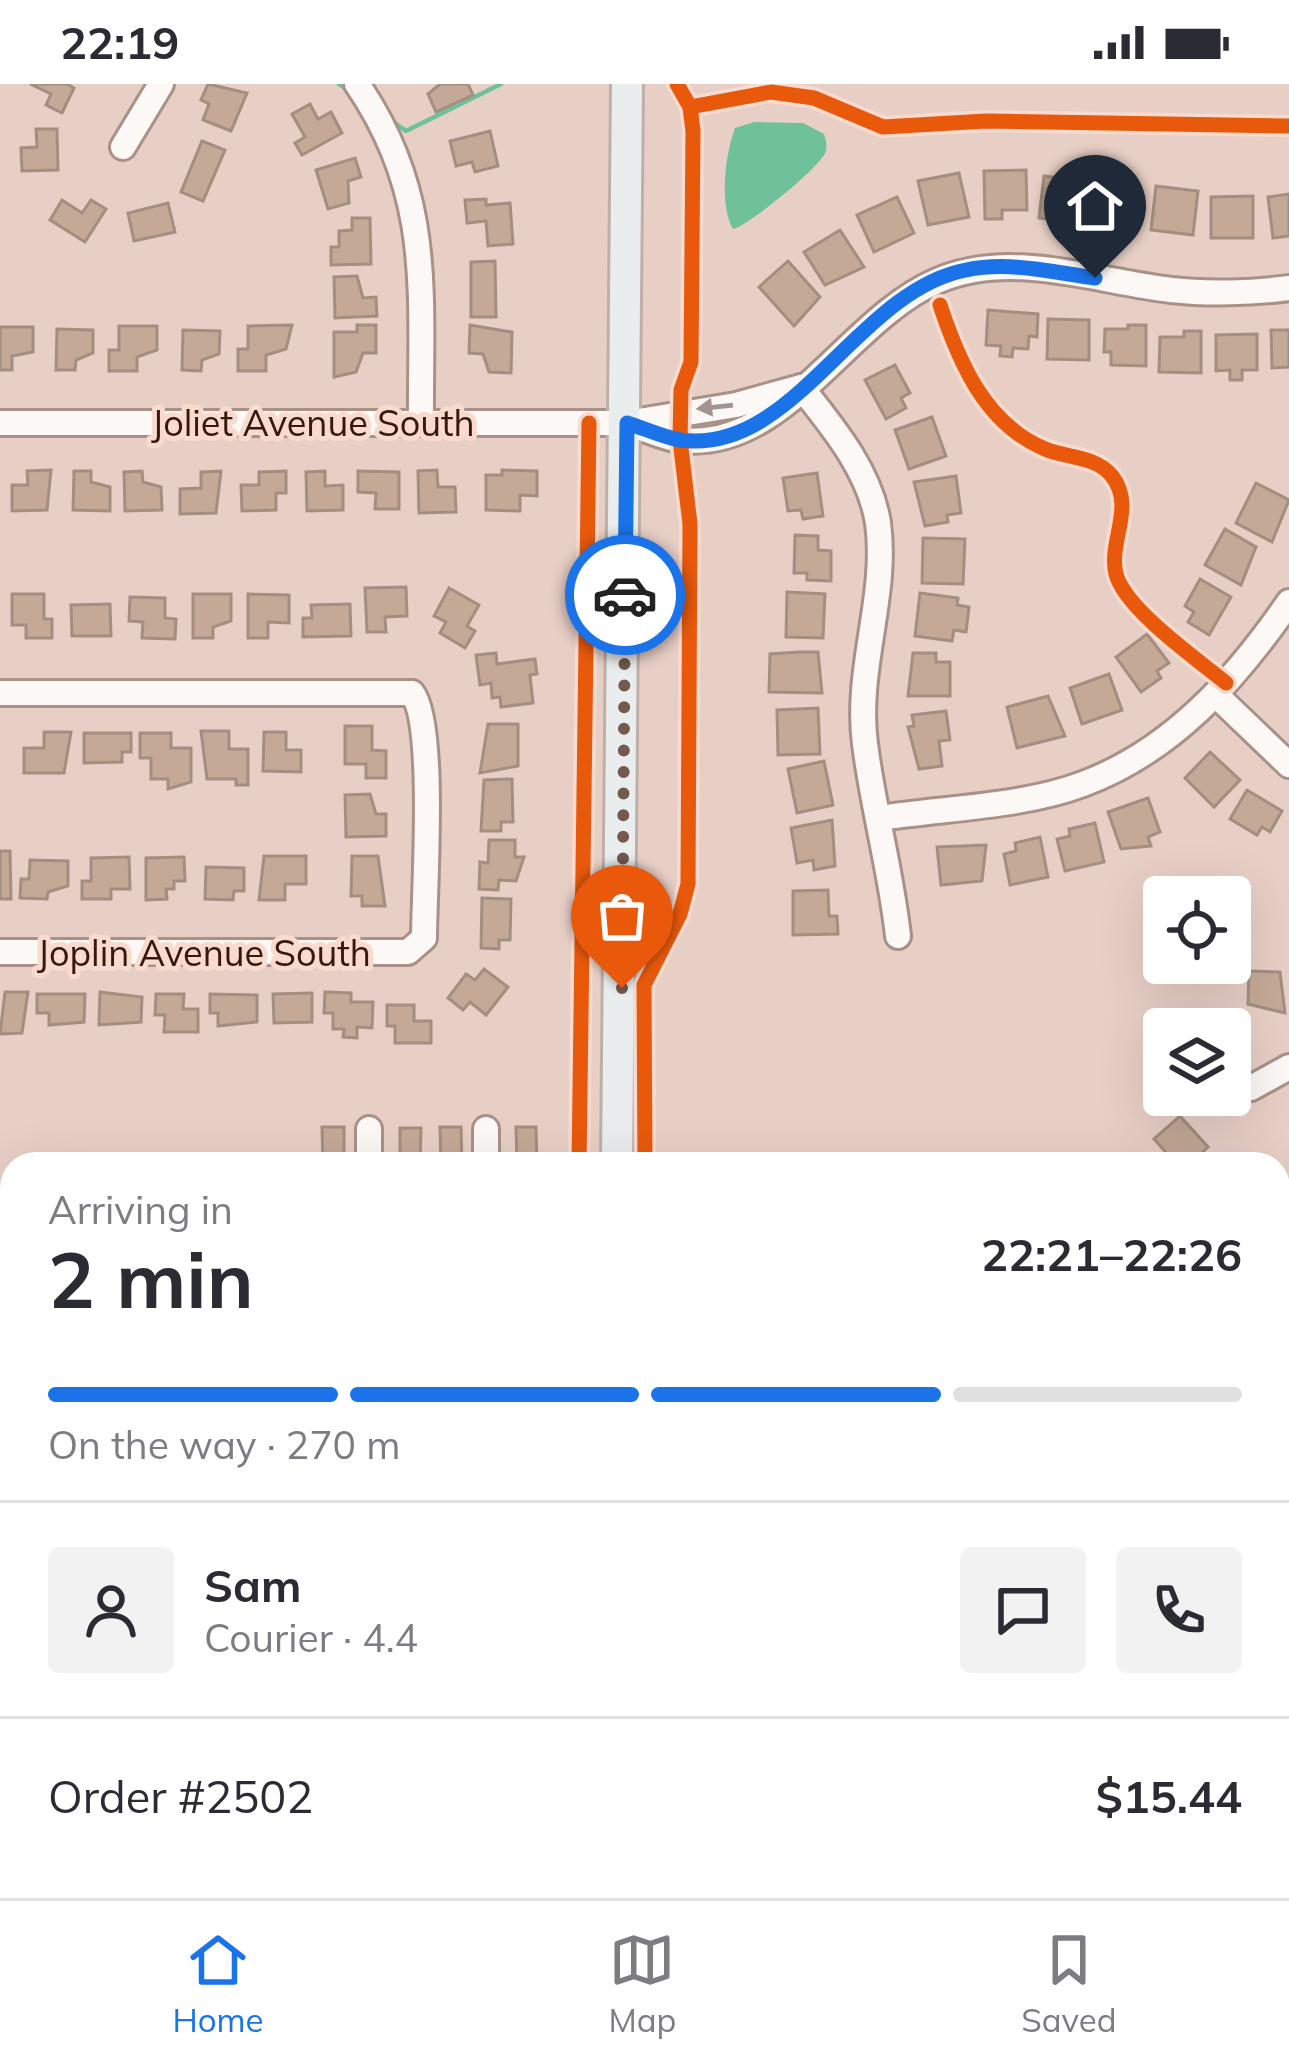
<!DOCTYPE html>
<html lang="en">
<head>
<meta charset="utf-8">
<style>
  :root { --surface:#fff; --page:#f2f2f3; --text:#2b2b33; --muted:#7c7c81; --line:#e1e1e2; --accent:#1a73e8 }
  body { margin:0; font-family:Mulish,sans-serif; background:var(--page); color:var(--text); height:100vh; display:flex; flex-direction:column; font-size:45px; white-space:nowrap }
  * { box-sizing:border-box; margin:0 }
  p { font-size:39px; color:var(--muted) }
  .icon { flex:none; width:66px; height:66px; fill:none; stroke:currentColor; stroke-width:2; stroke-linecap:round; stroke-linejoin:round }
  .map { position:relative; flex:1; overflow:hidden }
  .drawer { position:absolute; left:0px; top:1068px; width:1290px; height:747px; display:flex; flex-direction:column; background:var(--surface); border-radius:36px 36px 0 0; box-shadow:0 12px 48px #0002 }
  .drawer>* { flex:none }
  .controls { position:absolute; left:1143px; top:792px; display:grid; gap:24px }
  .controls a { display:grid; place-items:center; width:108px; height:108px; border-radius:12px; background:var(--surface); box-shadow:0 12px 48px #0002; font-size:60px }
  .pin { position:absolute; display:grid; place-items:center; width:102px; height:102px; color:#fff; margin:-123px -51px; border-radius:50% 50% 50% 0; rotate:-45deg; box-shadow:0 0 12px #0007 }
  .pin .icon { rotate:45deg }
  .courier { position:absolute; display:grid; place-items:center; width:120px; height:120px; margin:-60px; border:9px solid #1a73e8; border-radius:50%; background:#fff; color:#222; box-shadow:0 3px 15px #0007 }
  .overview em { font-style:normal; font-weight:700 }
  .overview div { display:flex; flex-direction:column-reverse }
  .overview { display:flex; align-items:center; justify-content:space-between; height:204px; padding:0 48px }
  h1 { font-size:78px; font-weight:700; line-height:90px }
  .bar { display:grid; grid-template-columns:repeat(4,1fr); gap:18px 12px; align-content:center; height:144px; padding:0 48px }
  .bar i { height:15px; border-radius:9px; background:var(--line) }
  .bar .current { background:var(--accent) }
  .bar p { grid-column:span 4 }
  .line { display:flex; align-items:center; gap:30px; padding:0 48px; border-top:3px solid var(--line) }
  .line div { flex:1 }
  .round { display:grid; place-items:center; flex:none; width:126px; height:126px; border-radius:12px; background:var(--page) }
  .status { display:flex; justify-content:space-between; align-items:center; height:84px; padding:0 60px; background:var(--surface); direction:ltr }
  .status svg { height:33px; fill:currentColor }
  .dock { display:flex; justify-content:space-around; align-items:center; height:168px; border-top:3px solid var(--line); background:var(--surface); font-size:33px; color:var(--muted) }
  .dock a { display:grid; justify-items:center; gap:6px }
  .dock .current { color:var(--accent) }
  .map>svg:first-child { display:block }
  .water { fill:#6ec199 }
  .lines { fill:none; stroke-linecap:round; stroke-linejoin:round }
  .stream { stroke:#6ec199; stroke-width:4.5 }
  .building { fill:#c4a996; stroke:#a48e80; stroke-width:3 }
  .minor-casing { stroke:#a99188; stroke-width:30 }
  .major-casing { stroke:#bfafa9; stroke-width:36 }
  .minor { stroke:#fcf8f6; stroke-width:24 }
  .major { stroke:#eaeded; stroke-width:30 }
  .cycleway-casing { stroke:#f9dace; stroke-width:22 }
  .cycleway { stroke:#e8590c; stroke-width:15 }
  .oneway { fill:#a2948e }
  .done { stroke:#74594e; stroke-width:12; stroke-dasharray:0 21.6 }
  .route { stroke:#1a73e8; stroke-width:15 }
  .labels { text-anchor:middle; stroke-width:10; stroke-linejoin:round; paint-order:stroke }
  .street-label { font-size:36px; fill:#35190e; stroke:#f9dace }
</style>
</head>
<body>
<div class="status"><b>22:19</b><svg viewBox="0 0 49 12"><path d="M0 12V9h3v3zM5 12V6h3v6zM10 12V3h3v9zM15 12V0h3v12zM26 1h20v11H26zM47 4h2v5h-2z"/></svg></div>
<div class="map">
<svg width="1289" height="1814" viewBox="0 0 1289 1814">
  <rect width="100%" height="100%" fill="#e8cfc6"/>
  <path class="water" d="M 754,38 L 803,39 L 824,50 C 826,57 828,62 825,69 C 818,85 749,141 733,145 C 719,121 725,71 735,44 Z"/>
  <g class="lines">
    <g class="stream">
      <polyline points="339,0 351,8"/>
      <polyline points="389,35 406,47 501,0"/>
    </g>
  </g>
  <g class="building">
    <polygon points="30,0 67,0 74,4 62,29 46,21 51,10"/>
    <polygon points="208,0 247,9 231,47 203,36 209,20 201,16"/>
    <polygon points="440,0 468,0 473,11 436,28 428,10"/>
    <polygon points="310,20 318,35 331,28 342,49 302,71 295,59 305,53 292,30"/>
    <polygon points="36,45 57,45 58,86 22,87 21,64 37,63"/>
    <polygon points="490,47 498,82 475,88 472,78 456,82 450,57"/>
    <polygon points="202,57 225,66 203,117 181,108"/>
    <polygon points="355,74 361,93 348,97 349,119 328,125 316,86"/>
    <polygon points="1026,86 1027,126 1002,126 1002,135 985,135 984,87"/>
    <polygon points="959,89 969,133 928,141 918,97"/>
    <polygon points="1044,92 1085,97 1080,139 1039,134"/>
    <polygon points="1099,100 1141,106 1135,148 1093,142"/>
    <polygon points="1156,102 1198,107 1193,151 1151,146"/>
    <polygon points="1289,110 1289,152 1273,154 1268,113"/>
    <polygon points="1253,112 1253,154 1211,154 1211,113"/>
    <polygon points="897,113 914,149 874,168 857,131"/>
    <polygon points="486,115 486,121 510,119 513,160 488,162 486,137 467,139 465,116"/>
    <polygon points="62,116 82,129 91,116 106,125 85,158 50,136"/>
    <polygon points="168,119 175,148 134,157 128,129"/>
    <polygon points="352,134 370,134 371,180 331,181 331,163 339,163 339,147 352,146"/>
    <polygon points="840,146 864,183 825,201 804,168"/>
    <polygon points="495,177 496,233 471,233 471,178"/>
    <polygon points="788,177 820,213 794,242 759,203"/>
    <polygon points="357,192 363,214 376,213 377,232 335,234 334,193"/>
    <polygon points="988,226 1038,230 1037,253 1029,252 1028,265 1013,264 1012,273 1000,272 1001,262 986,261"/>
    <polygon points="1048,235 1089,236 1089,276 1047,275"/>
    <polygon points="292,241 286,265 266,271 266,287 238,287 238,265 248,265 248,242"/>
    <polygon points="357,241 376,241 376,269 363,269 356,288 334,293 334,248 357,248"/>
    <polygon points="470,241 512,248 511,289 489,288 483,270 469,269"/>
    <polygon points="1128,241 1146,241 1146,282 1111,281 1111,268 1104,268 1105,245 1128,245"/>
    <polygon points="119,242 157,242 157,266 137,273 137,287 109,287 109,266 119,266"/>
    <polygon points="0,243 33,243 33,268 12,272 12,286 0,286"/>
    <polygon points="57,245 93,246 93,269 76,276 75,286 56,286"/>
    <polygon points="183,246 220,247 219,270 202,276 201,287 182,286"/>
    <polygon points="1271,246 1289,246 1289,283 1272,284"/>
    <polygon points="1184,247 1201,247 1201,289 1159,288 1160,253 1184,253"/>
    <polygon points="1257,250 1257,286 1242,286 1242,296 1230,296 1230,286 1216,287 1216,251"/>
    <polygon points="895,281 910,309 901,314 906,324 886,335 865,296"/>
    <polygon points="932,333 946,372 909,385 895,346"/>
    <polygon points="51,386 47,426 12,427 12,401 28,401 27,387"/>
    <polygon points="437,386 438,403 455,403 456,428 419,429 418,387"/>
    <polygon points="502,386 537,387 537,412 520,411 520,427 486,426 486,391 502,391"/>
    <polygon points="74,387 91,387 91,398 110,403 110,427 73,426"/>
    <polygon points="142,387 143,398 161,403 162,426 125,427 124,388"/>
    <polygon points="221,387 216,429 180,430 180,405 201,404 201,388"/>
    <polygon points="286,387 286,409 276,409 276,426 242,427 241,401 259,401 259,388"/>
    <polygon points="325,387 325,402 343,401 343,426 307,427 306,388"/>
    <polygon points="358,387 399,388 399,425 375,425 376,409 358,408"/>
    <polygon points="817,389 823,432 803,435 801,426 788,427 783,394"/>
    <polygon points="956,392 961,429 947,431 948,438 925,442 914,398"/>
    <polygon points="1256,399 1289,416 1272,458 1236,439"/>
    <polygon points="1225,445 1256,463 1241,501 1205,481"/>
    <polygon points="795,451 818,452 818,466 831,467 831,497 807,496 807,489 794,489"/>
    <polygon points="923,454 965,455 963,500 922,499"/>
    <polygon points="1200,495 1231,513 1209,551 1188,538 1194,528 1185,522"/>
    <polygon points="406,503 407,532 385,533 386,548 367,548 365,504"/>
    <polygon points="449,504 479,521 467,542 475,547 465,564 440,549 446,538 434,532"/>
    <polygon points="787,508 825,510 823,554 786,553"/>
    <polygon points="920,509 958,514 957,521 969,523 966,548 954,546 952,557 915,552"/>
    <polygon points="12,510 44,510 44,535 52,535 52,554 26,554 26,541 12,541"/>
    <polygon points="193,510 231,510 231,537 213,543 213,554 193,554"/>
    <polygon points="248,510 289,511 289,539 268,538 268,554 248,554"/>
    <polygon points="130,513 165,514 165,534 176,535 175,555 142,554 143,538 129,537"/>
    <polygon points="110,520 111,552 72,552 71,521"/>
    <polygon points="350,520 351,552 303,553 303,534 312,534 311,521"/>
    <polygon points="1147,550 1169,579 1157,587 1161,594 1141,608 1116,573"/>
    <polygon points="799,568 818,568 822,609 769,608 770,570"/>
    <polygon points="496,569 497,580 535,575 537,590 530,591 533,619 501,623 500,613 492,614 491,599 480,601 476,571"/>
    <polygon points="913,569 936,569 936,578 950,578 950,612 908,612"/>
    <polygon points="1109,590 1122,626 1082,640 1070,604"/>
    <polygon points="1048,612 1065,652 1017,664 1007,623"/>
    <polygon points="818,624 820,670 778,671 777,626"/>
    <polygon points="946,627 950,656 939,657 942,682 919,685 908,643 914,642 912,631"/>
    <polygon points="488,640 518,640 518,682 480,689"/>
    <polygon points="345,642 372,642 372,666 386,667 386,694 366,694 366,680 345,680"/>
    <polygon points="201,647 229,647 229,665 248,665 248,701 236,701 236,695 207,695"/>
    <polygon points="44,648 71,648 64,689 24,689 24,664 44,664"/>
    <polygon points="264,648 286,648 286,666 301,666 301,688 263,687"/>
    <polygon points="84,649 131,649 131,668 122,668 122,678 84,679"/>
    <polygon points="140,649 171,649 171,664 191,664 191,698 168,705 168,695 151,695 151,674 140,674"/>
    <polygon points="1210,668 1240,696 1214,723 1185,694"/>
    <polygon points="824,677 833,721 797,729 788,685"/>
    <polygon points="512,695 513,738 501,738 501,747 481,747 484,696"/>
    <polygon points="1247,706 1282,727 1270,748 1262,743 1257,751 1230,735"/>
    <polygon points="370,710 376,730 386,730 386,752 346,753 345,711"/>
    <polygon points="1148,714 1160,748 1148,753 1151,762 1121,765 1108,728"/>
    <polygon points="832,736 835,782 814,786 813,776 797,779 791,744"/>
    <polygon points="1095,739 1104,778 1065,787 1057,755 1070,752 1069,745"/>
    <polygon points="1040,753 1048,793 1010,801 1004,770 1016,767 1015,759"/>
    <polygon points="489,756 515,756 515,773 524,773 516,797 499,796 498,806 479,805 480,778 488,779"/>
    <polygon points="986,761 982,797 941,801 937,763"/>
    <polygon points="0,767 10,767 11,815 0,815"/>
    <polygon points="264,772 306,772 306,800 285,800 285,816 259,816"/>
    <polygon points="352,772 378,772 385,822 362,822 362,812 351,812"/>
    <polygon points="129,773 130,805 111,805 111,815 82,815 82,797 91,797 91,774"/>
    <polygon points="184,773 185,797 174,797 174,805 166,805 167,815 146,816 146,774"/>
    <polygon points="30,776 68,777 68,802 48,808 47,815 20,814 21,795 29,795"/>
    <polygon points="206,783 244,784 244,807 234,807 233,816 205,815"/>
    <polygon points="828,806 829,832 837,832 838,850 793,851 793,807"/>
    <polygon points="482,814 511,815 510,856 499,856 499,865 481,864"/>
    <polygon points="484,885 508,903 486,931 470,918 463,926 448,914 466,890 475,896"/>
    <polygon points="1249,887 1280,888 1285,929 1248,920"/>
    <polygon points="5,908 28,908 22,949 0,950"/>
    <polygon points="100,908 142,913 141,938 99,941"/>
    <polygon points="325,908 351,909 351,918 373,918 372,944 357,943 357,954 343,953 344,945 333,945 333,929 324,929"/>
    <polygon points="312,909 312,938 274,939 273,910"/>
    <polygon points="37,910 85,910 84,938 49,941 49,929 37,929"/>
    <polygon points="156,910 184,910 183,925 198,925 198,948 164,948 165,931 155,931"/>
    <polygon points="210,910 257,911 257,938 218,942 218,929 210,929"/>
    <polygon points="387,921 414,921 414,937 431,937 431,959 395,959 395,942 387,942"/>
    <polygon points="1180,1032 1208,1063 1191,1079 1185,1072 1176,1080 1154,1055"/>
    <polygon points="322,1043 344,1043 344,1080 323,1080"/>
    <polygon points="440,1043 461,1043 462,1080 441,1080"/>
    <polygon points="516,1043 536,1043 537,1080 517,1080"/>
    <polygon points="400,1044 421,1044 420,1080 400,1080"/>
  </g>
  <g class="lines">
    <defs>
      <g id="minor">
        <path d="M 357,0 C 434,112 420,211 421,339"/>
        <polyline points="123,63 161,0"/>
        <path d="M 801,303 C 832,342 870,387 878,439 C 888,512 855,585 865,660 C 873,724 891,787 898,852"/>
        <polyline points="0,339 627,339 736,321 801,303"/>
        <path d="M 629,340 C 646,345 664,354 681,356 C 784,368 848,235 937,197 C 1011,165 1094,197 1171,206 C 1207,210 1252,209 1289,204"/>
        <path d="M 0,609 L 412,609 C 436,639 424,808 424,854 L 408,868 L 0,868"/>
        <polyline points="1216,611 1289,681"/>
        <path d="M 880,734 C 944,724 1022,723 1083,700 C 1172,667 1236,595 1289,518"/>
        <polyline points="1251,1004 1289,983"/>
        <polyline points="369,1045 369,1080"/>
        <polyline points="486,1080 486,1045"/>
        <polyline points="0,1137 12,1137"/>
        <polyline points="0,1255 12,1255"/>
        <polyline points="0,1373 12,1373"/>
        <polyline points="1088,1814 1089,1803"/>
      </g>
      <g id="major">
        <polyline points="617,1080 627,0"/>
        <polyline points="0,1500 12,1500"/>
        <polyline points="0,1528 12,1528"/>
        <polyline points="1278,1546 1289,1546"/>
        <polyline points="600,1814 603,1803"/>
      </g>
    </defs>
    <use href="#minor" class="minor-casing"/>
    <use href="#major" class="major-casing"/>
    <use href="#minor" class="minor"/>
    <use href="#major" class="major"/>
    <defs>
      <g id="cycleway">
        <polyline points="690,23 771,8 814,14 883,43 986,37 1289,42"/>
        <path d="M 940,221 C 959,278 985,340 1045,365 C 1067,374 1096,372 1112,392 C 1136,423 1108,457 1116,490 C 1125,525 1198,576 1226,599"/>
        <polyline points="579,1080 589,339"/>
        <polyline points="645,1080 644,901 680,830 688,800 690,440 680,356 681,306 691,278 693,47 690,23 677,0"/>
      </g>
    </defs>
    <use href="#cycleway" class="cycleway-casing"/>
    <use href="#cycleway" class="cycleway"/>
  </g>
  <defs><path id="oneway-solid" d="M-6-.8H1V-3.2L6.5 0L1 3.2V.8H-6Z" transform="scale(3)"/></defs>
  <use class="oneway" href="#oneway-solid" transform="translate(715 323) rotate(174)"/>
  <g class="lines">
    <polyline class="done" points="622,904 625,511"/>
    <path class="route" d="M 625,511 L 627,339 C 644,344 662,353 680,356 C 794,372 856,207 966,186 C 1009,177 1052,188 1095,194"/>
  </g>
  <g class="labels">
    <g class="street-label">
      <text x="313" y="352">Joliet Avenue South</text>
      <text x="204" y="882">Joplin Avenue South</text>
    </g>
  </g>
</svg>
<div class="controls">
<a><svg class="icon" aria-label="locate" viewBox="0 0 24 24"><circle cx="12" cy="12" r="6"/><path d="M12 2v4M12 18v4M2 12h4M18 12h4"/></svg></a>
<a><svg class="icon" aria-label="layers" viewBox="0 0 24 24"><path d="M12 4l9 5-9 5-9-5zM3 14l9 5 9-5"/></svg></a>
</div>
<div class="pin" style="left:622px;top:904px;background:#ea580c"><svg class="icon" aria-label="bag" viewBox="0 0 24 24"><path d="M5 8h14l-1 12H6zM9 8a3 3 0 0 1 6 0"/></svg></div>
<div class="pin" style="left:1095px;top:194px;background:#1f2937"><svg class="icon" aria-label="home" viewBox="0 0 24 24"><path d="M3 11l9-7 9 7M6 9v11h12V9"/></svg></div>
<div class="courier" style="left:625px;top:511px"><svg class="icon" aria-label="car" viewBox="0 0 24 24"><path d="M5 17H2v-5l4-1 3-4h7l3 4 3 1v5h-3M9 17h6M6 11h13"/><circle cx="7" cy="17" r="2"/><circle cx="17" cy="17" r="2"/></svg></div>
<section class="drawer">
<div class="overview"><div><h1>2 min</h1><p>Arriving in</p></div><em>22:21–22:26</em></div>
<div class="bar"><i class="current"></i><i class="current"></i><i class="current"></i><i></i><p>On the way · 270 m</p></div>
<div class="line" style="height:216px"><a class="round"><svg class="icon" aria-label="person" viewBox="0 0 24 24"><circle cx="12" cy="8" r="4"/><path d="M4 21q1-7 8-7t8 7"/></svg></a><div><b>Sam</b><p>Courier · 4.4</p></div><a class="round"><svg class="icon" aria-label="chat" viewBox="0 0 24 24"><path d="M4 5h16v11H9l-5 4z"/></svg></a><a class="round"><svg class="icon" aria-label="phone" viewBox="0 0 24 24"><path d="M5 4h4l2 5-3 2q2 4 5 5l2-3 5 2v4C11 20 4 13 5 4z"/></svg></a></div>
<div class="line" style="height:156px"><div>Order #2502</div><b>$15.44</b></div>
</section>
</div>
<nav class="dock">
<a class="current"><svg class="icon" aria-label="home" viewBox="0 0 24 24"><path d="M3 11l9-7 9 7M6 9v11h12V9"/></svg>Home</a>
<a><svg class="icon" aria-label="map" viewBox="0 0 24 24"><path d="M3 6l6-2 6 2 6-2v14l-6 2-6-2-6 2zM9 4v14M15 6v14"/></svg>Map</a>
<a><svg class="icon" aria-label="saved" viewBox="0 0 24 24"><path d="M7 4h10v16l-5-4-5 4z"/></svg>Saved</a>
</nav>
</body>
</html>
